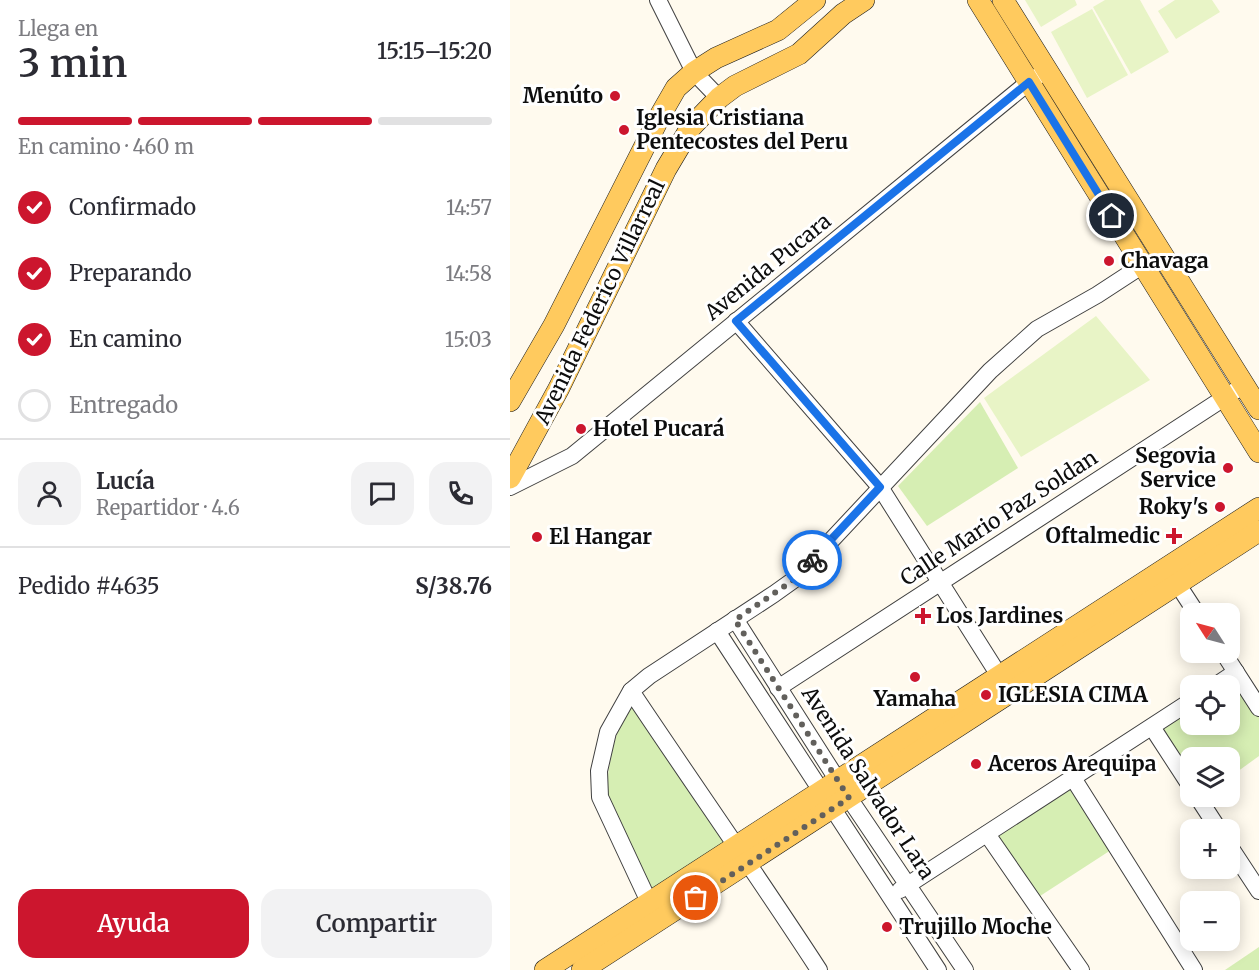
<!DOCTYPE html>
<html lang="es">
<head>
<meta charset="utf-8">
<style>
  :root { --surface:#fff; --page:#f2f2f3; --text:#2b2b33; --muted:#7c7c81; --line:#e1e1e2; --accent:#cc162e }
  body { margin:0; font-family:Merriweather,serif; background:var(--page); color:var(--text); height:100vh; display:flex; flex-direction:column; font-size:22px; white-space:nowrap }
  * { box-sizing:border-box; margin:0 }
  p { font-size:20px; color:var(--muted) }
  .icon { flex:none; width:33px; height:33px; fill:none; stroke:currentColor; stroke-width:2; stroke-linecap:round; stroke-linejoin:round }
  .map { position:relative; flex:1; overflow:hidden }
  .sheet { display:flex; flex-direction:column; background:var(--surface); width:510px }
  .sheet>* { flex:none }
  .needle { width:39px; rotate:306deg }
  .buttons { position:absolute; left:670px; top:603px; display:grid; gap:12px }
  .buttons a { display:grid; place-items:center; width:60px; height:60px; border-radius:12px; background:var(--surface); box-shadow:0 3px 15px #0003; font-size:30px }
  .pin { position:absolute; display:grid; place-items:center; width:51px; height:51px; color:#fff; margin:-26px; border:3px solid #fff; border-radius:50%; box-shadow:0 2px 6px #0007 }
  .courier { position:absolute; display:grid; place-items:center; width:60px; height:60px; margin:-30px; border:4px solid #1a73e8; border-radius:50%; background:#fff; color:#222; box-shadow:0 2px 8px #0007 }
  .headline em { font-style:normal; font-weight:600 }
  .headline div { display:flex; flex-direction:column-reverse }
  .headline { display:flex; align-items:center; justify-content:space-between; height:102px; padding:0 18px }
  h1 { font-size:39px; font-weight:600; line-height:45px }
  .bar { display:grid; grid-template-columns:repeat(4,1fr); gap:9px 6px; align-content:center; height:72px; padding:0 18px }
  .bar i { height:8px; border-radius:4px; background:var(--line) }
  .bar .active { background:var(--accent) }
  .bar p { grid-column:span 4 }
  .line { display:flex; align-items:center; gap:15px; padding:0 18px; border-top:2px solid var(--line) }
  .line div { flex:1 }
  .round { display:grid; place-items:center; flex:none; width:63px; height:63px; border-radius:18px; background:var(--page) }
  ol { padding:0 18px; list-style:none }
  li { display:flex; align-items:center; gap:18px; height:66px }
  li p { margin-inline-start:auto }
  li .icon { padding:6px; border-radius:50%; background:var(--accent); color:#fff; stroke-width:4 }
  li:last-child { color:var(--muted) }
  li i { width:33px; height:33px; border:3px solid var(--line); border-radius:50% }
  .cta { display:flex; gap:12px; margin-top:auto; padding:12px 18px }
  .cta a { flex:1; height:69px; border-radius:18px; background:var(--accent); color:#fff; font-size:24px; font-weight:600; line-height:69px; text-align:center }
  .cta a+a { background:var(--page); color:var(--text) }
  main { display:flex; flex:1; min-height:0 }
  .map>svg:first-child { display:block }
  .green { fill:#d6eeb3 }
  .pitch { fill:#e8f4c6 }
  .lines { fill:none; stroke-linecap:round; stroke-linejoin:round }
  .minor-casing { stroke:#404040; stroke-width:18 }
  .major-casing { stroke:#1e1e1e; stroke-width:22 }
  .minor { stroke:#fff; stroke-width:16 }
  .major { stroke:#ffca5e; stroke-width:21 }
  .done { stroke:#62605c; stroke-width:6; stroke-dasharray:0 10.8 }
  .route { stroke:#1a73e8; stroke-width:8 }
  .poi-dot { fill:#cc162e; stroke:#fff; stroke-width:2 }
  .labels { text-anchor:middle; stroke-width:6; stroke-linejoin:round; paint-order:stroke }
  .poi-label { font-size:21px; font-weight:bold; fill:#0d0d0d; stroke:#fff; text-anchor:start }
  .street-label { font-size:21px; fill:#0d0d0d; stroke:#fff }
</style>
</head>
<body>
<main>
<section class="sheet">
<div class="headline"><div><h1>3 min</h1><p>Llega en</p></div><em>15:15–15:20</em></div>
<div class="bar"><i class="active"></i><i class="active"></i><i class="active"></i><i></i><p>En camino · 460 m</p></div>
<ol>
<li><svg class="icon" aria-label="check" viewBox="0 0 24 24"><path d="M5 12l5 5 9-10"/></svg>Confirmado<p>14:57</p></li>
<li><svg class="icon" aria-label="check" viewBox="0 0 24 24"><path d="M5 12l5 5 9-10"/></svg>Preparando<p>14:58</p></li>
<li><svg class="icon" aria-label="check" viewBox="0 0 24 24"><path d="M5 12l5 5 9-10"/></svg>En camino<p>15:03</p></li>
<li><i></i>Entregado</li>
</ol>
<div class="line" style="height:108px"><a class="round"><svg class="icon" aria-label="person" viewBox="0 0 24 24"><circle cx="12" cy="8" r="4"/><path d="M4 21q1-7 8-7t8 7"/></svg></a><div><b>Lucía</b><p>Repartidor · 4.6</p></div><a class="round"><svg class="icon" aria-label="chat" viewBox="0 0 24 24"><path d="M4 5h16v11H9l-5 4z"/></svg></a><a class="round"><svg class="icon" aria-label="phone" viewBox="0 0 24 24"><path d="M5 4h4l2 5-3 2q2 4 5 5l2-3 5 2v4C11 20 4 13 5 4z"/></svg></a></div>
<div class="line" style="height:78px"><div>Pedido #4635</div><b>S/38.76</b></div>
<div class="cta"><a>Ayuda</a><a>Compartir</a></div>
</section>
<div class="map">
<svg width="749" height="970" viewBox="0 0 749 970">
  <rect width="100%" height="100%" fill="#fffaee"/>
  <g class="green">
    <polygon points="470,402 508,468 417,526 388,486"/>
    <polygon points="730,676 749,707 749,756 720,777 720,758 681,758 681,776 648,728 681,707 681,724 720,724 720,686"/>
    <path d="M 120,698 L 215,842 L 143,891 C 129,866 98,821 97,793 C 97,761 108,727 120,698 Z"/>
    <polygon points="562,786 601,850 527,898 485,835"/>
    <polygon points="749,947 749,970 715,970"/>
  </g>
  <g class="pitch">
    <polygon points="515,0 565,0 567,5 531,27"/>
    <polygon points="595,0 630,0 659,52 621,74 583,7"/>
    <polygon points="665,0 702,0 710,12 666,39 648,11"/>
    <polygon points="582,9 618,75 577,98 541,32"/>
    <polygon points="586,316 640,380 511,457 474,398"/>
  </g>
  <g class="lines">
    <defs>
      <g id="minor">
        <polyline points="148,0 184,72 209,98"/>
        <polyline points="226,321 370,487 490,677"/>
        <polyline points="0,487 62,456 519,82 528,76"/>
        <polyline points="661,574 687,614"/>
        <polyline points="225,619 339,798 455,970"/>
        <polyline points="207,631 428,970"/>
        <polyline points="713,652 749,708"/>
        <polyline points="705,686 726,672"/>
        <polyline points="268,688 734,385"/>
        <path d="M 121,691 C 183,784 248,876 309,970"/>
        <polyline points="642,727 681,787"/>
        <polyline points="563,778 684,970"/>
        <polyline points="687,796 709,830"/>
        <polyline points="477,834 571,970"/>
        <polyline points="720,847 749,891"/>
        <polyline points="390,890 681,701"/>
        <polyline points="139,902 90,797 89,771 98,732 121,691 139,676 264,594 285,579 480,371 527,329 587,295 633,265"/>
      </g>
      <g id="major">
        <polyline points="468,0 749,452"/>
        <polyline points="493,0 749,409"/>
        <polyline points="0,401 44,325 151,114 166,88 184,72 206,58 268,30 305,0"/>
        <polyline points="0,478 49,388 156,169 181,127 209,98 225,86 289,54 333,14 354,0"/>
        <polyline points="35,970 749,508"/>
        <polyline points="72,970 749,531"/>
      </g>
    </defs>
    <use href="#minor" class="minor-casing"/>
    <use href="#major" class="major-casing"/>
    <use href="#minor" class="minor"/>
    <use href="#major" class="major"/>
  </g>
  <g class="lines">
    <polyline class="done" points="186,898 339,798 225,620 285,579 302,560"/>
    <polyline class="route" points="302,560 370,487 226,321 519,82 602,216"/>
  </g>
  <g class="poi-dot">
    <circle cx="105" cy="96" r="6"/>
    <circle cx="114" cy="130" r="6"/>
    <circle cx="599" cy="261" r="6"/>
    <circle cx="71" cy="429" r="6"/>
    <circle cx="718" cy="468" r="6"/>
    <circle cx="710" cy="507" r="6"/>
    <path d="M661 527h6v6h6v6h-6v6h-6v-6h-6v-6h6z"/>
    <circle cx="27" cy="537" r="6"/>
    <path d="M410 607h6v6h6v6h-6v6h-6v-6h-6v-6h6z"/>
    <circle cx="405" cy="677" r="6"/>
    <circle cx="476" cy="695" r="6"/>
    <circle cx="466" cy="764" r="6"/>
    <circle cx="377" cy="927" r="6"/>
  </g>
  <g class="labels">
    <g class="poi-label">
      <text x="93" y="103" text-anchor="end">Menúto</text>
      <text x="126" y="125">Iglesia Cristiana<tspan x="126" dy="24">Pentecostes del Peru</tspan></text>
      <text x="611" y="268">Chavaga</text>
      <text x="83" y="436">Hotel Pucará</text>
      <text x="706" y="463" text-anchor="end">Segovia<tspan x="706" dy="24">Service</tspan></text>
      <text x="698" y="514" text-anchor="end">Roky's</text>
      <text x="650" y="543" text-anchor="end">Oftalmedic</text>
      <text x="39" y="544">El Hangar</text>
      <text x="426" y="623">Los Jardines</text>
      <text x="488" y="702">IGLESIA CIMA</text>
      <text x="405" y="706" text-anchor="middle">Yamaha</text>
      <text x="478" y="771">Aceros Arequipa</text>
      <text x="389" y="934">Trujillo Moche</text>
    </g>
    <g class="street-label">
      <text transform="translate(258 267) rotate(-39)" y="7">Avenida Pucara</text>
      <text transform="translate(90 302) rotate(-64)" y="7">Avenida Federico Villarreal</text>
      <text transform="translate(489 518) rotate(-33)" y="7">Calle Mario Paz Soldan</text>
      <text transform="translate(358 783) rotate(57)" y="7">Avenida Salvador Lara</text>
    </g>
  </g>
</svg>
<div class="buttons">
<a><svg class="needle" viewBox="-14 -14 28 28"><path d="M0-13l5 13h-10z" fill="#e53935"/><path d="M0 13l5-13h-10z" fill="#7c7c81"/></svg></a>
<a><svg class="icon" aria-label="locate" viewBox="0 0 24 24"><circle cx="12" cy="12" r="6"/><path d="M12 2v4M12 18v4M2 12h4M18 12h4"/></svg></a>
<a><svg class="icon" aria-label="layers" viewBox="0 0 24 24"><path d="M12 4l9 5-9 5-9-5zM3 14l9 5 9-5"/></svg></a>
<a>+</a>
<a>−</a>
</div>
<div class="pin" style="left:186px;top:898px;background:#ea580c"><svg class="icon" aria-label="bag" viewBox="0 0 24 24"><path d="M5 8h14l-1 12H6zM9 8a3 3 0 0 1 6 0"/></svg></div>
<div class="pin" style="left:602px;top:216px;background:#1f2937"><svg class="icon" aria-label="home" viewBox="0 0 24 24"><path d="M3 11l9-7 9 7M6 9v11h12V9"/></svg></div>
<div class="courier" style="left:302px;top:560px"><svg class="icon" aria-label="bike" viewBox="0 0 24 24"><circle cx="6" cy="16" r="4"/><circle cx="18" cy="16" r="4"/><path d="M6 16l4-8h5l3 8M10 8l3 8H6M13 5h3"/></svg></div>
</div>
</main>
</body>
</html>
